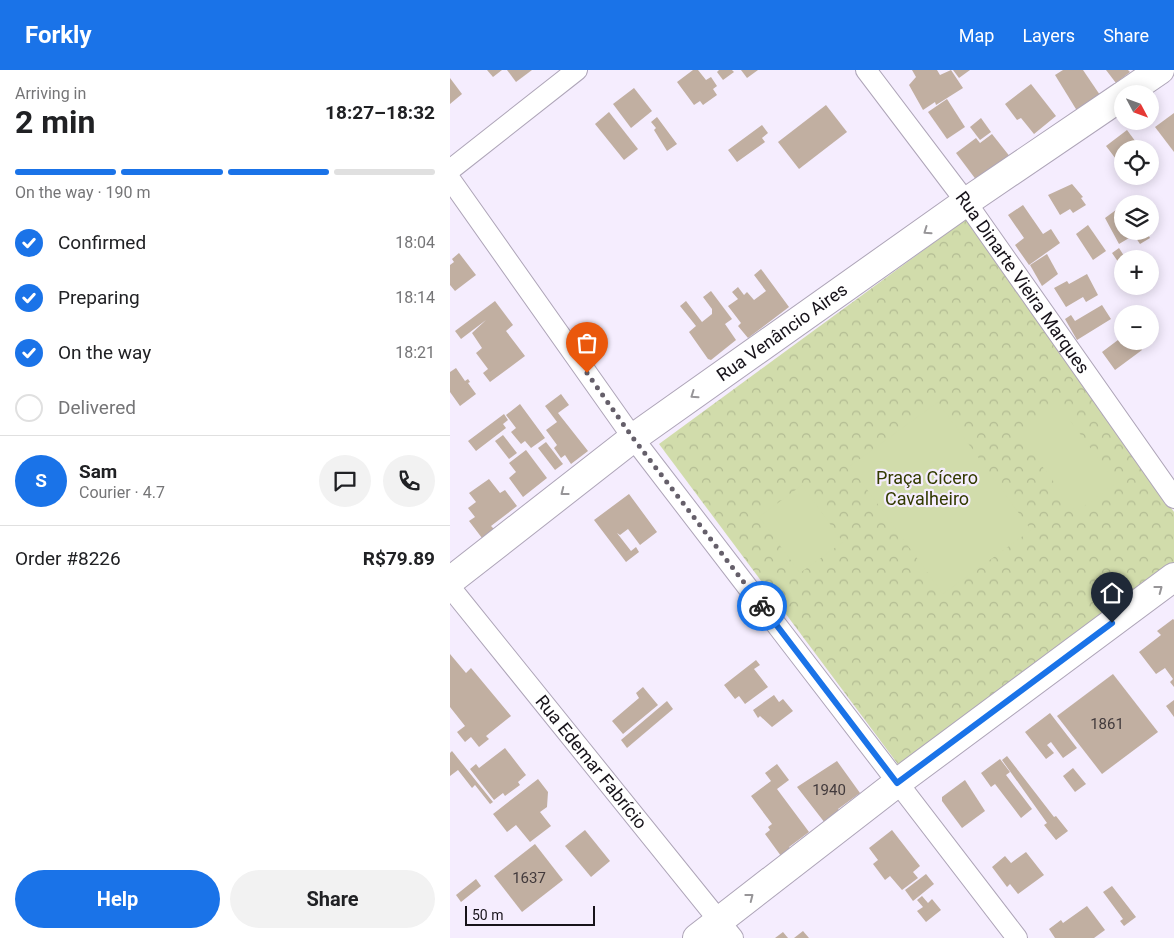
<!DOCTYPE html>
<html lang="en">
<head>
<meta charset="utf-8">
<style>
  :root { --surface:#fff; --page:#f2f2f2; --text:#202124; --muted:#757577; --line:#e0e0e0; --accent:#1a73e8 }
  body { margin:0; font-family:Roboto,sans-serif; background:var(--page); color:var(--text); height:100vh; display:flex; flex-direction:column; font-size:19px; white-space:nowrap }
  * { box-sizing:border-box; margin:0 }
  p { font-size:16px; color:var(--muted) }
  .icon { flex:none; width:28px; height:28px; fill:none; stroke:currentColor; stroke-width:2; stroke-linecap:round; stroke-linejoin:round }
  .map { position:relative; flex:1; overflow:hidden }
  .panel { display:flex; flex-direction:column; background:var(--surface); width:450px }
  .panel>* { flex:none }
  .needle { width:32px; rotate:131deg }
  .fabs { position:absolute; left:664px; top:15px; display:grid; gap:10px }
  .fabs a { display:grid; place-items:center; width:45px; height:45px; border-radius:50%; background:var(--surface); box-shadow:0 2px 12px #0003; font-size:25px }
  .scale { position:absolute; left:15px; bottom:12px; width:130px; box-sizing:border-box; padding-left:5px; border:2px solid #17131a; border-top:0; font-size:14px; line-height:18px; white-space:nowrap; color:#17131a; -webkit-text-stroke:4px #f5edfe; paint-order:stroke }
  .pin { position:absolute; display:grid; place-items:center; width:42px; height:42px; color:#fff; margin:-51px -21px; border-radius:50% 50% 50% 0; rotate:-45deg; box-shadow:0 0 5px #0007 }
  .pin .icon { rotate:45deg }
  .courier { position:absolute; display:grid; place-items:center; width:50px; height:50px; margin:-25px; border:4px solid #1a73e8; border-radius:50%; background:#fff; color:#222; box-shadow:0 1px 6px #0007 }
  .summary em { font-style:normal; font-weight:700 }
  .summary div { display:flex; flex-direction:column-reverse }
  .summary { display:flex; align-items:center; justify-content:space-between; height:85px; padding:0 15px }
  h1 { font-size:32px; font-weight:700; line-height:38px }
  .bar { display:grid; grid-template-columns:repeat(4,1fr); gap:8px 5px; align-content:center; height:60px; padding:0 15px }
  .bar i { height:6px; border-radius:4px; background:var(--line) }
  .bar .current { background:var(--accent) }
  .bar p { grid-column:span 4 }
  .line { display:flex; align-items:center; gap:12px; padding:0 15px; border-top:1px solid var(--line) }
  .line div { flex:1 }
  .round { display:grid; place-items:center; flex:none; width:52px; height:52px; border-radius:26px; background:var(--page) }
  ol { padding:0 15px; list-style:none }
  li { display:flex; align-items:center; gap:15px; height:55px }
  li p { margin-inline-start:auto }
  li .icon { padding:5px; border-radius:50%; background:var(--accent); color:#fff; stroke-width:4 }
  li:last-child { color:var(--muted) }
  li i { width:28px; height:28px; border:2px solid var(--line); border-radius:50% }
  .cta { display:flex; gap:10px; margin-top:auto; padding:10px 15px }
  .cta a { flex:1; height:58px; border-radius:30px; background:var(--accent); color:#fff; font-size:20px; font-weight:700; line-height:58px; text-align:center }
  .cta a+a { background:var(--page); color:var(--text) }
  header { display:flex; align-items:center; gap:30px; box-sizing:border-box; height:70px; padding:0 25px; background:var(--accent); color:#fff }
  header strong { font-size:24px }
  nav { display:flex; gap:28px; margin-inline-start:auto; font-size:18px }
  main { display:flex; flex:1; min-height:0 }
  .map>svg:first-child { display:block }
  .park { fill:url(#park-crowns) }
  .pitch { fill:#d1dcab }
  .building { fill:#c1afa1 }
  .lines { fill:none; stroke-linecap:round; stroke-linejoin:round }
  .street-casing { stroke:#aea5b8; stroke-width:22 }
  .secondary-casing { stroke:#aea5b8; stroke-width:30 }
  .street { stroke:#fff; stroke-width:20 }
  .secondary { stroke:#fff; stroke-width:28 }
  .oneway { stroke:#979598 }
  .done { stroke:#655f6a; stroke-width:5; stroke-dasharray:0 9 }
  .route { stroke:#1a73e8; stroke-width:6 }
  .labels { text-anchor:middle; stroke-width:4.5; stroke-linejoin:round; paint-order:stroke }
  .number-label { font-size:15px; fill:#423a3c }
  .street-label { font-size:18px; fill:#17131a; stroke:#f5edfe }
  .park-label { font-size:18px; fill:#333b00; stroke:#f5edfe }
</style>
</head>
<body>
<header>
<strong>Forkly</strong>
<nav><a>Map</a><a>Layers</a><a>Share</a></nav>
</header>
<main>
<section class="panel">
<div class="summary"><div><h1>2 min</h1><p>Arriving in</p></div><em>18:27–18:32</em></div>
<div class="bar"><i class="current"></i><i class="current"></i><i class="current"></i><i></i><p>On the way · 190 m</p></div>
<ol>
<li><svg class="icon" aria-label="check" viewBox="0 0 24 24"><path d="M5 12l5 5 9-10"/></svg>Confirmed<p>18:04</p></li>
<li><svg class="icon" aria-label="check" viewBox="0 0 24 24"><path d="M5 12l5 5 9-10"/></svg>Preparing<p>18:14</p></li>
<li><svg class="icon" aria-label="check" viewBox="0 0 24 24"><path d="M5 12l5 5 9-10"/></svg>On the way<p>18:21</p></li>
<li><i></i>Delivered</li>
</ol>
<div class="line" style="height:90px"><b class="round" style="background:var(--accent);color:#fff">S</b><div><b>Sam</b><p>Courier · 4.7</p></div><a class="round"><svg class="icon" aria-label="chat" viewBox="0 0 24 24"><path d="M4 5h16v11H9l-5 4z"/></svg></a><a class="round"><svg class="icon" aria-label="phone" viewBox="0 0 24 24"><path d="M5 4h4l2 5-3 2q2 4 5 5l2-3 5 2v4C11 20 4 13 5 4z"/></svg></a></div>
<div class="line" style="height:65px"><div>Order #8226</div><b>R$79.89</b></div>
<div class="cta"><a>Help</a><a>Share</a></div>
</section>
<div class="map">
<svg width="724" height="868" viewBox="0 0 724 868">
  <defs>
    <pattern id="park-crowns" width="20" height="18" patternUnits="userSpaceOnUse" patternTransform="scale(1.25)"><rect width="20" height="18" fill="#d1dcab"/><path d="M2 6a3 3 0 1 1 6 0M12 15a3 3 0 1 1 6 0" fill="none" stroke="#b3bc93"/></pattern>
  </defs>
  <rect width="100%" height="100%" fill="#f5edfe"/>
  <polygon class="park" points="516,149 724,442 724,493 450,697 209,374"/>
  <g class="pitch">
    <polygon points="488,332 581,460 493,524 400,396"/>
    <polygon points="609,335 666,413 626,442 569,365"/>
    <polygon points="352,415 393,472 350,503 309,447"/>
  </g>
  <g class="building">
    <polygon points="37,0 52,0 43,7"/>
    <polygon points="57,0 82,0 66,12"/>
    <polygon points="243,0 248,0 256,10 261,7 267,16 263,19 267,25 253,35 250,31 244,35 227,12"/>
    <polygon points="269,0 282,0 284,2 273,10 267,2"/>
    <polygon points="291,0 308,0 297,8"/>
    <polygon points="462,0 487,0 490,5 501,0 513,18 486,35 485,32 473,40 459,15 466,7"/>
    <polygon points="503,0 520,0 509,8"/>
    <polygon points="613,0 633,0 652,28 629,44 605,5"/>
    <polygon points="656,0 678,0 680,2 666,13"/>
    <polygon points="0,8 12,24 0,34"/>
    <polygon points="581,14 606,46 584,64 571,48 567,50 555,34"/>
    <polygon points="184,18 202,41 181,58 163,34"/>
    <polygon points="497,29 515,57 497,69 478,42"/>
    <polygon points="376,35 397,62 349,99 328,72"/>
    <polygon points="159,42 188,79 174,90 145,54"/>
    <polygon points="724,43 724,82 705,57"/>
    <polygon points="207,47 227,74 217,81 204,60 206,58 201,52"/>
    <polygon points="531,48 541,62 530,70 520,57"/>
    <polygon points="312,55 318,63 312,68 315,72 287,92 278,80"/>
    <polygon points="677,60 691,79 672,79 672,97 656,76"/>
    <polygon points="542,64 561,88 527,111 506,83 526,68 530,73"/>
    <polygon points="622,114 633,127 631,128 636,135 623,143 620,139 610,145 598,125"/>
    <polygon points="573,135 593,164 601,159 610,173 579,195 565,175 574,168 558,145"/>
    <polygon points="670,137 672,139 672,161 696,161 700,168 690,174 684,165 669,174 655,148"/>
    <polygon points="638,155 656,181 643,190 626,164"/>
    <polygon points="669,178 676,189 672,189 671,196 662,183"/>
    <polygon points="9,183 26,205 5,221 0,215 0,195 4,192 2,189"/>
    <polygon points="597,184 608,204 592,216 580,195"/>
    <polygon points="311,199 339,237 298,268 288,256 291,253 278,236 288,229 282,222 288,217 294,225 297,222 304,230 316,221 304,205"/>
    <polygon points="637,204 648,225 636,232 633,227 616,237 604,218 617,211 619,214"/>
    <polygon points="261,221 282,249 275,254 286,270 261,290 258,289 239,262 246,256 230,236 236,231 252,252 262,244 262,239 253,227"/>
    <polygon points="45,231 63,255 56,261 75,286 40,312 33,303 38,299 26,283 32,278 22,263 36,250 11,269 5,261"/>
    <polygon points="652,235 661,249 627,270 615,249 621,245 625,251"/>
    <polygon points="672,267 672,271 685,271 692,280 665,300 652,282"/>
    <polygon points="6,298 15,311 18,309 20,312 18,313 26,324 10,336 0,322 0,302"/>
    <polygon points="111,324 119,335 108,343 138,381 121,394 115,385 111,388 104,378 107,375 96,360 107,352 95,336"/>
    <polygon points="70,334 95,368 81,378 75,371 71,374 61,362 66,358 56,345"/>
    <polygon points="54,344 58,350 53,354 56,358 26,381 18,371"/>
    <polygon points="53,365 67,383 59,389 45,371"/>
    <polygon points="96,372 113,394 105,400 88,378"/>
    <polygon points="76,380 97,408 73,427 59,408 66,402 59,393"/>
    <polygon points="39,409 50,423 55,420 67,436 41,456 44,459 32,468 19,451 25,447 18,438 26,432 19,423"/>
    <polygon points="179,424 207,462 190,475 178,459 170,465 167,463 181,481 186,477 189,482 176,492 144,450"/>
    <polygon points="723,549 724,550 724,617 720,612 723,609 715,598 706,604 689,582 711,565 707,561"/>
    <polygon points="0,584 16,603 21,598 61,646 36,666 39,669 29,677 21,667 15,672 7,662 15,656 0,637"/>
    <polygon points="306,590 310,595 304,599 318,617 295,634 289,626 285,629 274,615"/>
    <polygon points="663,604 708,662 652,704 607,646"/>
    <polygon points="193,617 208,635 173,664 162,651 189,628 186,623"/>
    <polygon points="324,625 329,632 333,629 343,641 322,657 310,646 308,648 303,640"/>
    <polygon points="724,630 724,647 716,636"/>
    <polygon points="217,631 223,639 177,678 171,670"/>
    <polygon points="600,643 627,678 613,688 601,672 597,675 604,683 596,689 575,662"/>
    <polygon points="55,678 76,705 68,712 70,715 55,726 53,723 44,730 20,699 26,694 29,698"/>
    <polygon points="2,681 43,732 40,734 25,715 22,718 8,700 0,706 0,683"/>
    <polygon points="557,686 604,747 606,746 618,761 606,770 594,755 597,753 552,690"/>
    <polygon points="550,689 560,702 556,705 582,739 571,748 545,714 541,717 531,703"/>
    <polygon points="387,691 410,723 388,739 390,742 375,753 347,717"/>
    <polygon points="327,694 339,710 327,719 359,762 339,777 340,779 331,786 315,764 320,760 318,757 322,754 301,726 321,711 315,703"/>
    <polygon points="623,698 636,714 625,722 613,706"/>
    <polygon points="88,709 98,722 97,737 90,742 101,756 80,772 66,755 57,762 43,744"/>
    <polygon points="515,710 535,741 512,758 492,731 492,727"/>
    <polygon points="135,760 160,791 141,807 115,776"/>
    <polygon points="442,760 470,796 463,802 468,808 452,820 440,806 435,810 423,794 428,790 419,778"/>
    <polygon points="85,774 113,810 72,842 44,806"/>
    <polygon points="576,782 594,805 568,824 560,814 557,817 542,797 555,786 561,793"/>
    <polygon points="476,804 484,814 463,831 455,820"/>
    <polygon points="26,809 31,816 11,832 6,825"/>
    <polygon points="662,816 686,847 674,856 670,851 673,849 653,822"/>
    <polygon points="472,826 478,833 482,829 491,840 476,852 467,841 473,837 467,830"/>
    <polygon points="637,836 655,860 644,868 605,868 599,859 611,850 613,853"/>
    <polygon points="353,861 359,868 344,868"/>
    <polygon points="333,862 338,868 325,868"/>
  </g>
  <g class="lines">
    <defs>
      <g id="street">
        <path id="s1" d="M 416,0 L 516,132 L 724,428"/>
        <polyline points="0,100 127,0"/>
        <polyline points="0,109 183,368 567,868"/>
        <path id="s2" d="M 0,517 L 283,868"/>
      </g>
      <g id="secondary">
        <polyline points="675,24 710,0"/>
        <path id="s3" d="M 0,511 L 183,368 L 516,132 L 672,26"/>
        <polyline points="247,868 447,713 724,507"/>
      </g>
    </defs>
    <use href="#street" class="street-casing"/>
    <use href="#secondary" class="secondary-casing"/>
    <use href="#street" class="street"/>
    <use href="#secondary" class="secondary"/>
  </g>
  <defs><path id="oneway-chevron" d="M-2-3.5L2.5 0L-2 3.5" fill="none" stroke-width="1.6" stroke-linecap="round" stroke-linejoin="round" transform="scale(1.25)"/></defs>
  <g class="oneway">
    <use href="#oneway-chevron" transform="translate(477 161) rotate(145)"/>
    <use href="#oneway-chevron" transform="translate(244 325) rotate(145)"/>
    <use href="#oneway-chevron" transform="translate(114 422) rotate(142)"/>
    <use href="#oneway-chevron" transform="translate(709 519) rotate(-37)"/>
    <use href="#oneway-chevron" transform="translate(300 827) rotate(-38)"/>
  </g>
  <g class="lines">
    <polyline class="done" points="137,303 183,368 312,536"/>
    <polyline class="route" points="312,536 447,713 662,553"/>
  </g>
  <g class="labels">
    <g class="number-label">
      <text x="657" y="659">1861</text>
      <text x="379" y="725">1940</text>
      <text x="79" y="813">1637</text>
    </g>
    <g class="street-label">
      <text dy="6" stroke="none"><textPath href="#s1" startOffset="264">Rua Dinarte Vieira Marques</textPath></text>
      <text dy="6" stroke="none"><textPath href="#s3" startOffset="415">Rua Venâncio Aires</textPath></text>
      <text dy="6" stroke="none"><textPath href="#s2" startOffset="225">Rua Edemar Fabrício</textPath></text>
    </g>
    <g class="park-label">
      <text x="477" y="414">Praça Cícero<tspan x="477" dy="21">Cavalheiro</tspan></text>
    </g>
  </g>
</svg>
<div class="fabs">
<a><svg class="needle" viewBox="-14 -14 28 28"><path d="M0-13l5 13h-10z" fill="#e53935"/><path d="M0 13l5-13h-10z" fill="#757577"/></svg></a>
<a><svg class="icon" aria-label="locate" viewBox="0 0 24 24"><circle cx="12" cy="12" r="6"/><path d="M12 2v4M12 18v4M2 12h4M18 12h4"/></svg></a>
<a><svg class="icon" aria-label="layers" viewBox="0 0 24 24"><path d="M12 4l9 5-9 5-9-5zM3 14l9 5 9-5"/></svg></a>
<a>+</a>
<a>−</a>
</div>
<div class="scale">50 m</div>
<div class="pin" style="left:137px;top:303px;background:#ea580c"><svg class="icon" aria-label="bag" viewBox="0 0 24 24"><path d="M5 8h14l-1 12H6zM9 8a3 3 0 0 1 6 0"/></svg></div>
<div class="pin" style="left:662px;top:553px;background:#1f2937"><svg class="icon" aria-label="home" viewBox="0 0 24 24"><path d="M3 11l9-7 9 7M6 9v11h12V9"/></svg></div>
<div class="courier" style="left:312px;top:536px"><svg class="icon" aria-label="bike" viewBox="0 0 24 24"><circle cx="6" cy="16" r="4"/><circle cx="18" cy="16" r="4"/><path d="M6 16l4-8h5l3 8M10 8l3 8H6M13 5h3"/></svg></div>
</div>
</main>
</body>
</html>
